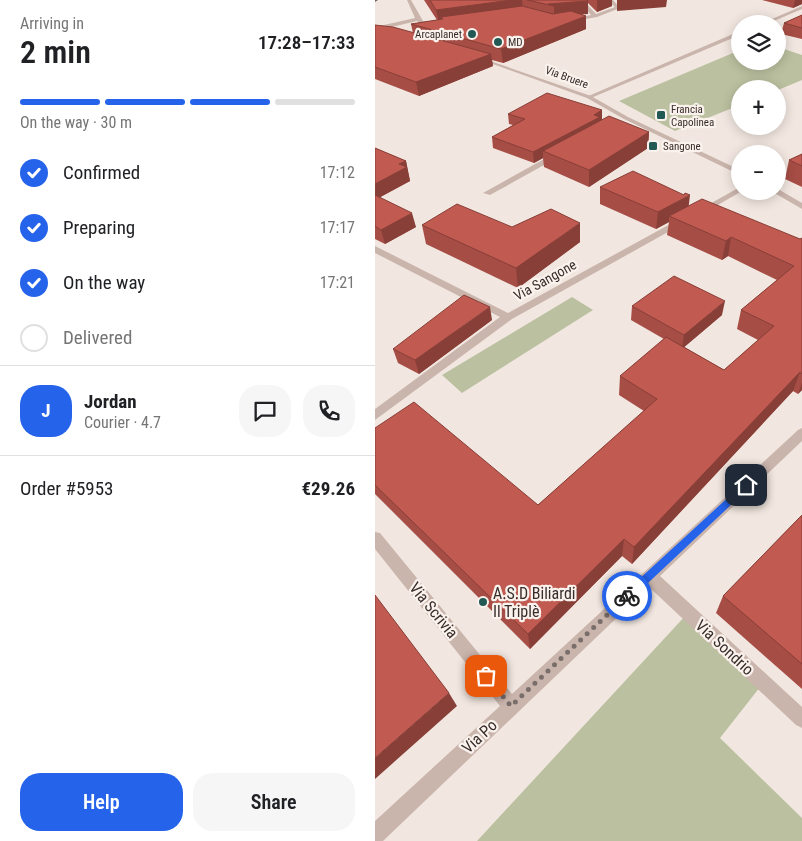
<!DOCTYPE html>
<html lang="en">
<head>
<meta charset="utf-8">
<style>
  :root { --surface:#fff; --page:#f6f6f6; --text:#202124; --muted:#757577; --line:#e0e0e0; --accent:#2563eb }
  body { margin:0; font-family:"Roboto Condensed",sans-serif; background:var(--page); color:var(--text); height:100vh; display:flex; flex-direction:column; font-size:19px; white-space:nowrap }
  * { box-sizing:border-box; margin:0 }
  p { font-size:16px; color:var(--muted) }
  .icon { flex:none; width:28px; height:28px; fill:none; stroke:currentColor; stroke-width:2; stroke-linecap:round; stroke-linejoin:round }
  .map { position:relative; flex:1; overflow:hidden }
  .panel { display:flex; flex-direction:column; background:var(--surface); width:375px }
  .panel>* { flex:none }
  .controls { position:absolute; left:356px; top:15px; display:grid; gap:10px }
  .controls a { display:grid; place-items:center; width:55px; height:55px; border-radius:50%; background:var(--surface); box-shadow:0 2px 12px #0003; font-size:25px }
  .pin { position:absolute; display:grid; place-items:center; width:42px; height:42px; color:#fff; margin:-21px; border-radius:10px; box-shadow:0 2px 8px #0006 }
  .courier { position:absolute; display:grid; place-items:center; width:50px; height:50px; margin:-25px; border:4px solid #2563eb; border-radius:50%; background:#fff; color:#222; box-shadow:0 1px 6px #0007 }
  .head em { font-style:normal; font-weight:600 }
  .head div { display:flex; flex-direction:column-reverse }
  .head { display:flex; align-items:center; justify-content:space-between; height:85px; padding:0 20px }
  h1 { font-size:32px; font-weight:600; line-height:38px }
  .bar { display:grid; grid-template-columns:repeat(4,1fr); gap:8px 5px; align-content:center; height:60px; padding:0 20px }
  .bar i { height:6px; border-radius:4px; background:var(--line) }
  .bar .active { background:var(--accent) }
  .bar p { grid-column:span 4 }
  .line { display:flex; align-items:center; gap:12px; padding:0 20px; border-top:1px solid var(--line) }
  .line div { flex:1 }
  .round { display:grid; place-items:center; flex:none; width:52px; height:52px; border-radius:20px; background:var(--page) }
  ol { padding:0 20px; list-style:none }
  li { display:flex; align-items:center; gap:15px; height:55px }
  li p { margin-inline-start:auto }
  li .icon { padding:5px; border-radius:50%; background:var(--accent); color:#fff; stroke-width:4 }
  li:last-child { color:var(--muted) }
  li i { width:28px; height:28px; border:2px solid var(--line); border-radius:50% }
  .action { display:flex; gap:10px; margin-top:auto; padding:10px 20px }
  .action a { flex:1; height:58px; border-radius:20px; background:var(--accent); color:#fff; font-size:20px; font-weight:600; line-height:58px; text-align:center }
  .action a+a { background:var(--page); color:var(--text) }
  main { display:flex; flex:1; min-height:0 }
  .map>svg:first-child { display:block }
  .green { fill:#bbc1a0 }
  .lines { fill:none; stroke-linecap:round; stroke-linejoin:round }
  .minor { fill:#cab5ac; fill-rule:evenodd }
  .tertiary { fill:#cab5ac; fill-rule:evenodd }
  .primary { fill:#7a625d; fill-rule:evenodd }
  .wall { fill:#a64d45 }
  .shaded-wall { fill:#873f38 }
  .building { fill:#c15a50; stroke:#873f38 }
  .route { fill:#2563eb }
  .done { stroke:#7a6e6a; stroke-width:5; stroke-dasharray:0 9 }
  .poi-dot { fill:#225954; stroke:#faf2ed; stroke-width:2 }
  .labels { text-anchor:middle; stroke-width:4.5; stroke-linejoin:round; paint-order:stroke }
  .far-poi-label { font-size:11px; fill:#392d2b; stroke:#faf2ed; text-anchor:start }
  .far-street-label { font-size:11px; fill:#392d2b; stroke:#faf2ed }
  .street-label { font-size:14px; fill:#392d2b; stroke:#faf2ed }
  .near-poi-label { font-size:16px; fill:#392d2b; stroke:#faf2ed; text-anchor:start }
  .near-street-label { font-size:16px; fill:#392d2b; stroke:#faf2ed }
</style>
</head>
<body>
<main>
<section class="panel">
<div class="head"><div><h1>2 min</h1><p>Arriving in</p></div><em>17:28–17:33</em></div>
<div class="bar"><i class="active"></i><i class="active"></i><i class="active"></i><i></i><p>On the way · 30 m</p></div>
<ol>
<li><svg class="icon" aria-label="check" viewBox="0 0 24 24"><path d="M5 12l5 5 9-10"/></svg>Confirmed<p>17:12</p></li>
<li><svg class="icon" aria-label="check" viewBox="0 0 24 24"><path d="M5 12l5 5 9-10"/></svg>Preparing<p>17:17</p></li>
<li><svg class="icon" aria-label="check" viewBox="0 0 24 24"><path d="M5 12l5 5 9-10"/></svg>On the way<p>17:21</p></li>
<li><i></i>Delivered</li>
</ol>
<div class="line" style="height:90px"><b class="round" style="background:var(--accent);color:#fff">J</b><div><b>Jordan</b><p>Courier · 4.7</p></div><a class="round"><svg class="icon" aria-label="chat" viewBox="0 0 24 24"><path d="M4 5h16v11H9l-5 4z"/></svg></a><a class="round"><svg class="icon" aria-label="phone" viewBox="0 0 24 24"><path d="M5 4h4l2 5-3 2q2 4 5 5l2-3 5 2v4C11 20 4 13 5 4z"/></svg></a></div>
<div class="line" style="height:65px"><div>Order #5953</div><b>€29.26</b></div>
<div class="action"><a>Help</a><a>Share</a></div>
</section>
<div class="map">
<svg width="427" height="841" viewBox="0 0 427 841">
  <rect width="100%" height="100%" fill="#f2e7e0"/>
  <g class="green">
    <polygon points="403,47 427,55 427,80 403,90 365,89 365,105 300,131 244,101 365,50 365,61 402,61"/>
    <polygon points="197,297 218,310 87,393 67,375"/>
    <polygon points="312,614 389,682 345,738 427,818 427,841 102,841"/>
  </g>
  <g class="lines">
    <g class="minor">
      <polygon points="32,0 36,0 48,21 63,26 63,28 48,26 42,21 0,31 0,27 40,18"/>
      <polygon points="203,0 208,0 221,14 240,7 233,0 238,0 245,8 222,17 194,22 194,20 216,15"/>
      <polygon points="427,6 427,9 392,24 385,24"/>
      <polygon points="365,31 365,35 216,98 211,97"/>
      <polygon points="180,153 187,155 115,195 108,193"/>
      <polygon points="365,187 365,191 367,191 329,213 322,211"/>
      <polygon points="308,217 312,220 311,222 137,319 0,420 0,409 125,317 0,253 0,246 133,313"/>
      <polygon points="427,428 427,441 285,576 427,707 427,728 421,725 274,587 8,841 0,841 0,821 125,706 0,549 0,532 5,533 137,694 423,430"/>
    </g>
    <g class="tertiary">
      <polygon points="101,56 216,96 253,117 365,170 365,175 249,119 212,98 101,58"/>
      <polygon points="403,189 427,203 427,209 396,191 402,191"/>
    </g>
    <polygon class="primary" points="0,0 3,0 0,2"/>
  </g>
  <g class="wall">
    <polygon points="49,0 237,0 237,6 222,12 213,3 213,14 205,14 211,29 128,63 117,60 118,66 44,96 0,79 0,25 38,33 36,24 62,20"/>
    <polygon points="387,0 427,0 427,4 418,8"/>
    <polygon points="427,15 427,39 406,34 409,23"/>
    <polygon points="227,110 227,120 274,132 273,148 214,187 169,167 168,158 159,163 118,148 117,137 138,125 134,124 133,114"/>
    <polygon points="0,148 31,161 35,181 5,197 41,227 10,244 0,239"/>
    <polygon points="427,154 427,187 410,179 414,160"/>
    <polygon points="225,187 314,206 425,239 427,238 427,390 423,394 418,391 257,564 247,556 155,649 0,494 0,428 163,505 269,411 244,395 245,376 289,339 256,320 257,306 347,315 309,347 349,370 383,340 362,329 366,310 402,280 353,256 347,260 292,235 294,222 281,229 225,204"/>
    <polygon points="47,225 205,242 143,288 51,244"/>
    <polygon points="117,320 44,374 23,363 18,349"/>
    <polygon points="427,515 427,689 341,613 348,596"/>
  </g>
  <g class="shaded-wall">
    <polygon points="137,0 147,0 148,11 68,19 66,17 67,22 64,22 61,10"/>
    <polygon points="222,0 237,0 237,6 222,12"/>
    <polygon points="242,0 292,0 291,7 242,11"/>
    <polygon points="420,0 427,0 427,4 418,8"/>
    <polygon points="213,1 213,14 179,17 179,6 173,4"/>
    <polygon points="211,16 211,29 128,63 126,49"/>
    <polygon points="116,54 118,66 44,96 41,82"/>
    <polygon points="227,110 227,121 168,151 168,158 159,163 158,152"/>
    <polygon points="274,132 273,148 214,187 214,170"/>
    <polygon points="31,161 35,181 0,200 0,184 24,164"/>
    <polygon points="315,195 313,212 294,216 294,222 281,229 283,212"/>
    <polygon points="37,213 41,227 10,244 6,230"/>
    <polygon points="205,223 205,242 143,288 141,268"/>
    <polygon points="356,237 353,256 347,260 351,241"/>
    <polygon points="350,301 347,315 307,349 309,335"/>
    <polygon points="115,307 117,320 44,374 40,360"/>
    <polygon points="425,372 418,391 257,564 259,547"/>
    <polygon points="427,383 427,390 423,394"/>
    <polygon points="249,539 247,556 155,649 153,634"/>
    <polygon points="74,693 82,706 0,779 0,758"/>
  </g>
  <g class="building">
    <polygon points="55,0 137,0 61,10"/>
    <polygon points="152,0 212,0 213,1 173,4 179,6"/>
    <polygon points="147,6 178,14 196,11 211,16 126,49 36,24 68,19 66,17"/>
    <polygon points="427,15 427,28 409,23"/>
    <polygon points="0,25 18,27 116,54 41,82 0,67"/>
    <polygon points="172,93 227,110 219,115 225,117 158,152 117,137 150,119 133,114"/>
    <polygon points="234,116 274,132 214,170 168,151"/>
    <polygon points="0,148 31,161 24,164 32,167 0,184"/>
    <polygon points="427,154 427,166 414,160"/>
    <polygon points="258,171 309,195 310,193 315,195 283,212 225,187"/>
    <polygon points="0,195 37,213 6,230 0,226"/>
    <polygon points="327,199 425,239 427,238 427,374 425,372 259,547 249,539 153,634 0,485 0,428 39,402 163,505 282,399 245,376 291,337 349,370 399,326 366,310 419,266 356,237 351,241 294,216"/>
    <polygon points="82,204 137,227 176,209 205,223 141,268 47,225"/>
    <polygon points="299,276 350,301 309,335 257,306"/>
    <polygon points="89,295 115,307 40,360 18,349"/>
    <polygon points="427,515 427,664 348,596"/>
    <polygon points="0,595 74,693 0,758"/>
  </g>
  <polygon class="route" points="371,481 376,485 374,488 256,599 249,599 249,593"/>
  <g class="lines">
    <polyline class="done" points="111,676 136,706 252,596"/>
  </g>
  <g class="poi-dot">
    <circle cx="97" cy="34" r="5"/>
    <circle cx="123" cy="42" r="5"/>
    <rect x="281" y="110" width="10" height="10" rx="2.5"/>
    <rect x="273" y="141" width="10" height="10" rx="2.5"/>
    <circle cx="108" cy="602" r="5"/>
  </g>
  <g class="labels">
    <g class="far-poi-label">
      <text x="87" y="38" text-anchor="end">Arcaplanet</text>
      <text x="133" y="46">MD</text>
      <text x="296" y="113">Francia<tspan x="296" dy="13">Capolinea</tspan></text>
      <text x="288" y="150">Sangone</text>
    </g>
    <g class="far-street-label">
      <text transform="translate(192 77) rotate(20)" y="4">Via Bruere</text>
    </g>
    <g class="street-label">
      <text transform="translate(170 280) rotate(-29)" y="5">Via Sangone</text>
    </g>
    <g class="near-poi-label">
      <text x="118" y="599">A.S.D Biliardi<tspan x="118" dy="18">Il Triplè</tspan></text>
    </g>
    <g class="near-street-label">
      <text transform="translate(59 610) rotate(51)" y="6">Via Scrivia</text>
      <text transform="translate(350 647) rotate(43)" y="6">Via Sondrio</text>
      <text transform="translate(104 736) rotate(-43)" y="6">Via Po</text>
    </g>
  </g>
</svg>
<div class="controls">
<a><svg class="icon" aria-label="layers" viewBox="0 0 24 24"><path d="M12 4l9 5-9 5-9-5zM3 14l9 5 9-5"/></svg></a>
<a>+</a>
<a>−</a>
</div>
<div class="pin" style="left:111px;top:676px;background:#ea580c"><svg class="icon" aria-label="bag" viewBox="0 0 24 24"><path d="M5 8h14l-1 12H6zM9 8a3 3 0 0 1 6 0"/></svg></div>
<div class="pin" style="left:371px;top:485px;background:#1f2937"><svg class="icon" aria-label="home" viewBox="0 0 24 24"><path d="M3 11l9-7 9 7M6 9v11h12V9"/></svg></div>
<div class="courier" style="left:252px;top:596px"><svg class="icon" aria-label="bike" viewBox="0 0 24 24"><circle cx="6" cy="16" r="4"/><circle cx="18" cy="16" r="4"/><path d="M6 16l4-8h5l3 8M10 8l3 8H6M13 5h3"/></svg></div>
</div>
</main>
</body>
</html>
